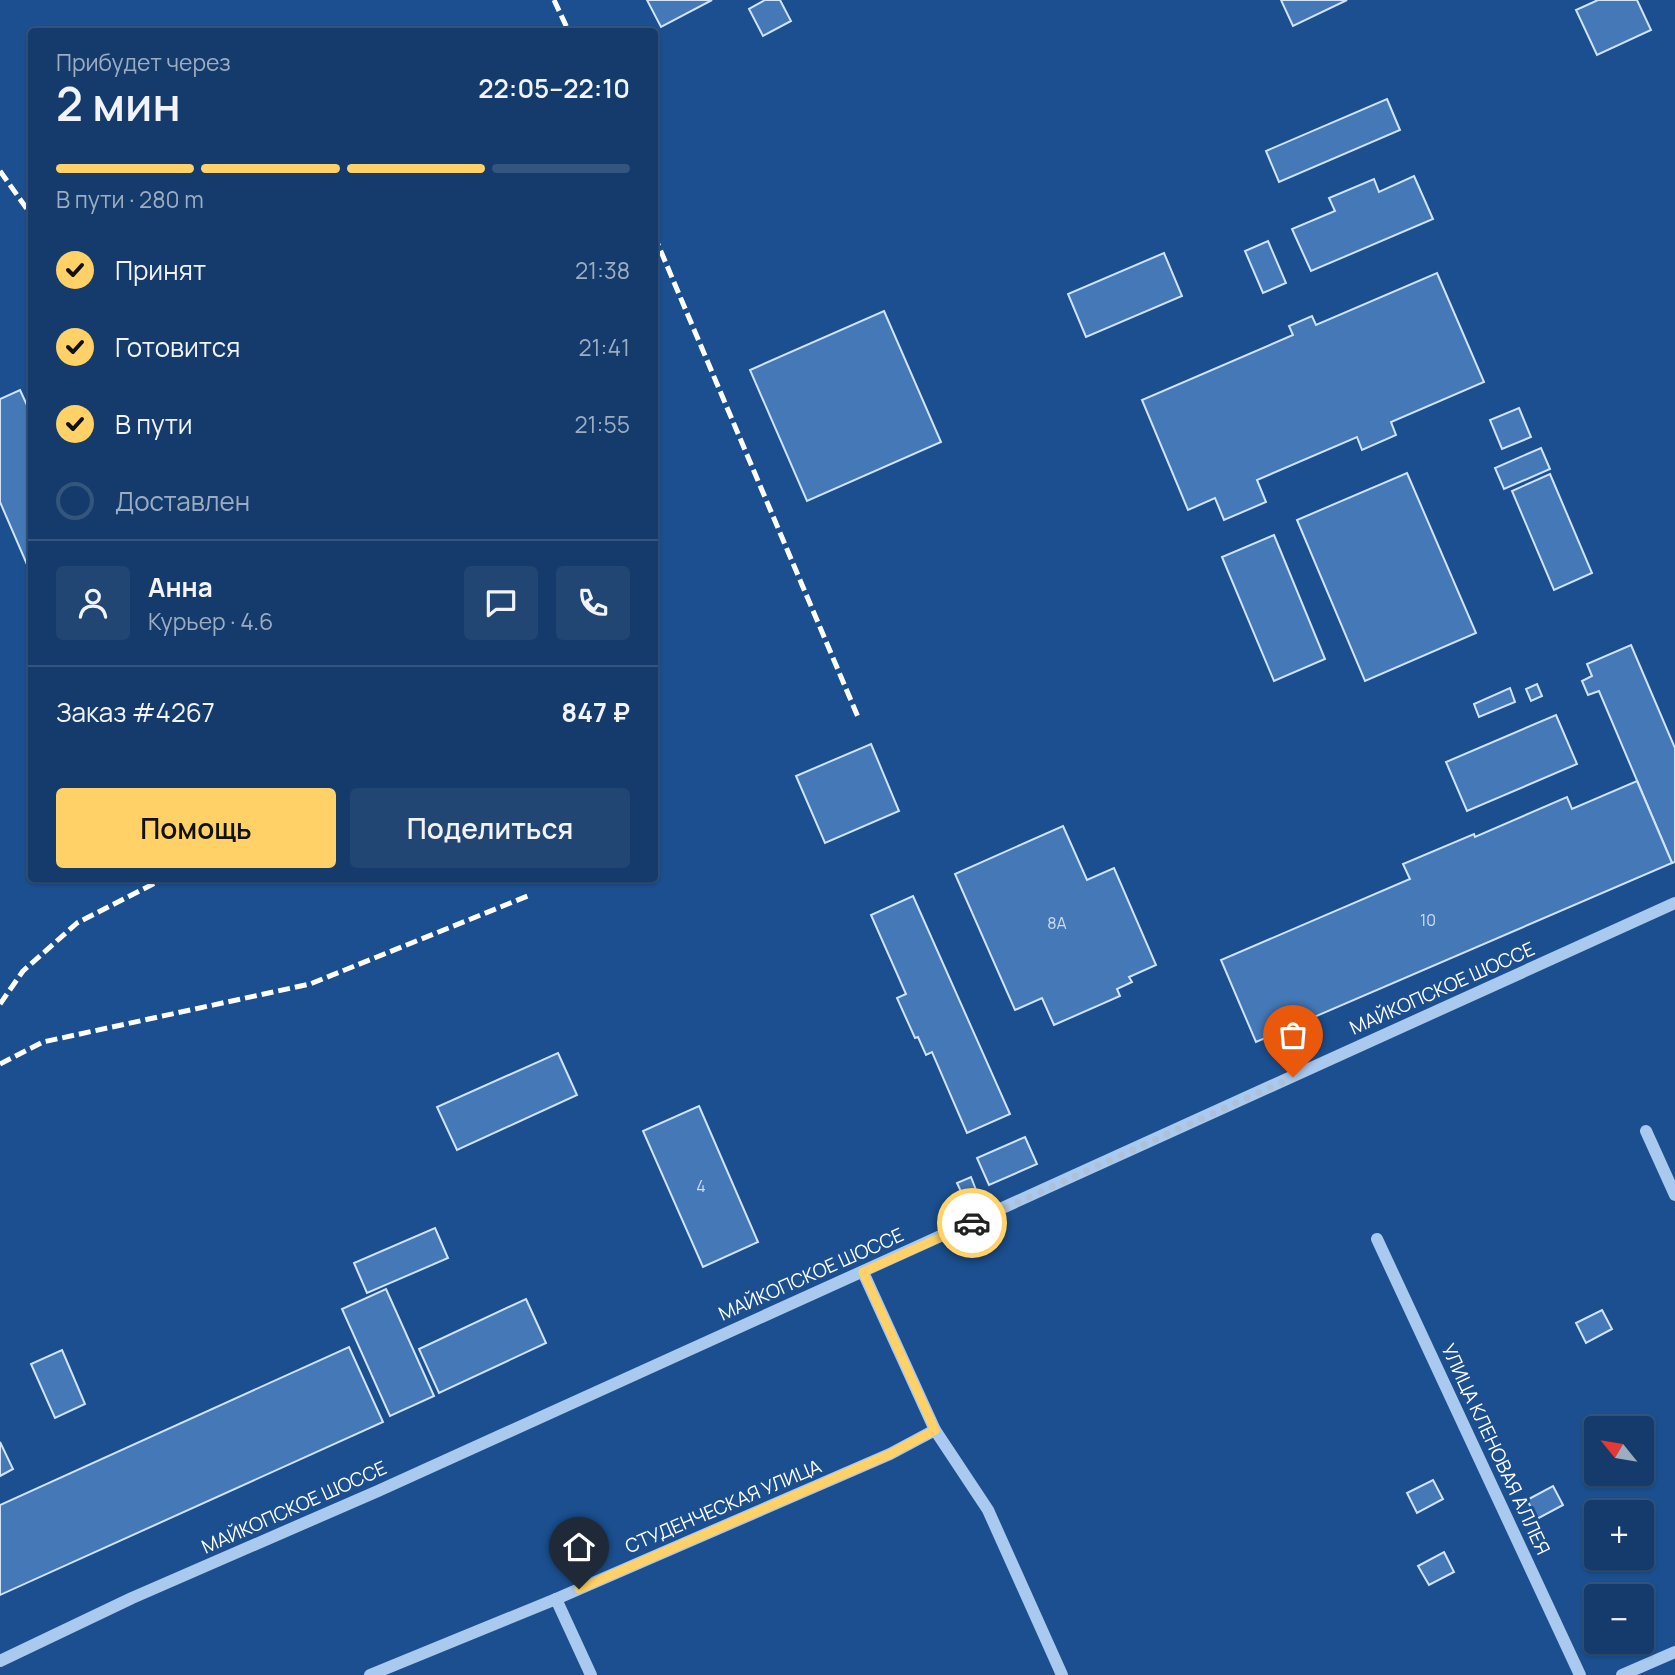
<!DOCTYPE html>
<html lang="ru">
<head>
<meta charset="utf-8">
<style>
  :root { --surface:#143b6b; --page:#214673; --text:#f1f3f6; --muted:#9dadc1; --line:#33557e; --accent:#ffd166 }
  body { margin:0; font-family:Manrope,sans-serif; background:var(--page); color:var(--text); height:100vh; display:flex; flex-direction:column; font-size:26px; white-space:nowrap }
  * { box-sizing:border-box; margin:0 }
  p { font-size:23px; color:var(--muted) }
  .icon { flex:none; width:38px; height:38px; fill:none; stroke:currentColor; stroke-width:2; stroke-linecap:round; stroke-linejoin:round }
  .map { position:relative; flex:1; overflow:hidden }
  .sheet { position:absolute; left:28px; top:28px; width:630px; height:854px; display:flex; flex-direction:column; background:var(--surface); border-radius:7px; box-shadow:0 2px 5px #0004,0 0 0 2px var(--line) }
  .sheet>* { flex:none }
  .needle { width:46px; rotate:300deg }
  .controls { position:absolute; left:1584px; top:1416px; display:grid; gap:14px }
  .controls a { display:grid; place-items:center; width:70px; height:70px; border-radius:7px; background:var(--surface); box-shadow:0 2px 5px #0004,0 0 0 2px var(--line); font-size:35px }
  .pin { position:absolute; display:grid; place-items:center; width:60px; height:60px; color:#fff; margin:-72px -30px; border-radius:50% 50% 50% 0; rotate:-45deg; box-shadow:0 0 7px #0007 }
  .pin .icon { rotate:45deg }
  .courier { position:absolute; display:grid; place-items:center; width:70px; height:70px; margin:-35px; border:5px solid #ffd166; border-radius:50%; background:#fff; color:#222; box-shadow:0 2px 9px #0007 }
  .overview em { font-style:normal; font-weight:600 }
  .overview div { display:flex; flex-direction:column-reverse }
  .overview { display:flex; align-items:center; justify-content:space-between; height:119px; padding:0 28px }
  h1 { font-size:46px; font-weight:600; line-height:52px }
  .bar { display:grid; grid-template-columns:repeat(4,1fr); gap:10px 7px; align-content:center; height:84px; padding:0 28px }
  .bar i { height:9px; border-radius:5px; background:var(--line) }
  .bar .on { background:var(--accent) }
  .bar p { grid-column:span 4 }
  .line { display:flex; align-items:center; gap:18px; padding:0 28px; border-top:2px solid var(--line) }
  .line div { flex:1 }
  .round { display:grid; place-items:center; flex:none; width:74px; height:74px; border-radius:7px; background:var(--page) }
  ol { padding:0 28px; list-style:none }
  li { display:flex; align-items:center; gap:21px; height:77px }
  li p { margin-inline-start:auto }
  li .icon { padding:7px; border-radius:50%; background:var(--accent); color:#111; stroke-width:4 }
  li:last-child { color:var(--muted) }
  li i { width:38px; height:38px; border:4px solid var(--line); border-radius:50% }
  .action { display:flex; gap:14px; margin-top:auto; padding:14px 28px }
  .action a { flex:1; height:80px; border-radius:7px; background:var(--accent); color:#111; font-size:28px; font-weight:600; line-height:80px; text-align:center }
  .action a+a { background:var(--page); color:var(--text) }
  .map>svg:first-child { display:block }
  .building { fill:#4478b7; stroke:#cfe3fa; stroke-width:2 }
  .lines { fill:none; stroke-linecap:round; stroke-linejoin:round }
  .minor { stroke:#a9c9ee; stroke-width:12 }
  .rail { stroke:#fff; stroke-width:5; stroke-dasharray:12 5; stroke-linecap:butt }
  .done { stroke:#afc1d8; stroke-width:7; stroke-dasharray:0 12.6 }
  .route { stroke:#ffd166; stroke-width:9 }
  .labels { text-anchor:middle; stroke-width:6; stroke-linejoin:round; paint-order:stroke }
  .number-label { font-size:16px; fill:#d0dded }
  .street-label { font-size:19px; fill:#fff; stroke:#1b4f8f }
</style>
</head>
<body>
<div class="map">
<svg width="1675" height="1675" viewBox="0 0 1675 1675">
  <rect width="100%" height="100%" fill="#1b4f8f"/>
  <g class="building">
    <polygon points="647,0 712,0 661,27"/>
    <polygon points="765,0 780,0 791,21 763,36 749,9"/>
    <polygon points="1281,0 1347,0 1293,26"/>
    <polygon points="1598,0 1637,0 1651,30 1597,55 1576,10"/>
    <polygon points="1387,99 1400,130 1279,182 1266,151"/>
    <polygon points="1414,176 1433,219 1311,271 1292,229 1335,211 1329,198 1374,179 1379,192"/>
    <polygon points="1268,241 1286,283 1263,293 1245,251"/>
    <polygon points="1164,253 1182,296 1086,337 1068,294"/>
    <polygon points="1437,273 1484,382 1391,422 1396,435 1362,450 1357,437 1257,480 1266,502 1224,520 1215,498 1188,510 1142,400 1293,335 1289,326 1312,316 1316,325"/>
    <polygon points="884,311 941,442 807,501 750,370"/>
    <polygon points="20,390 32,416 32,576 0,502 0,399"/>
    <polygon points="1519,408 1531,437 1502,449 1490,420"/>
    <polygon points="1541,448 1550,469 1504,489 1495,468"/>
    <polygon points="1407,473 1476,633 1365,681 1297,520"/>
    <polygon points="1550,474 1592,573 1554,590 1512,491"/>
    <polygon points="1274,535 1325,659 1274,681 1222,557"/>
    <polygon points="1631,645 1675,748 1675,862 1672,863 1599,691 1588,695 1582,681 1592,676 1587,664"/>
    <polygon points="1537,684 1542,696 1531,701 1526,689"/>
    <polygon points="1510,688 1515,702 1479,717 1474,704"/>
    <polygon points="1556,715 1577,764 1467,811 1446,762"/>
    <polygon points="871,744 899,811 825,843 796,776"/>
    <polygon points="1637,781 1672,863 1256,1042 1221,960 1410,879 1403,864 1474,834 1475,837 1567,797 1572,809"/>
    <polygon points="1063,826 1087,880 1114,868 1156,965 1129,977 1132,982 1117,989 1120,996 1054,1025 1042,998 1015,1010 955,874"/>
    <polygon points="913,896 1010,1114 967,1133 932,1052 926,1055 918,1037 915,1038 897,998 906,994 871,915"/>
    <polygon points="558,1053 577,1095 457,1150 437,1107"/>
    <polygon points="699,1106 758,1242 703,1267 643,1131"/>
    <polygon points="1025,1137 1037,1164 989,1185 977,1158"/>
    <polygon points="971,1177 976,1190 963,1196 957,1183"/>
    <polygon points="435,1228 448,1258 367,1293 354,1263"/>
    <polygon points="386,1289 434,1396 390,1416 342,1309"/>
    <polygon points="526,1299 546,1343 439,1393 419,1349"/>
    <polygon points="1602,1310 1612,1329 1586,1343 1576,1323"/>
    <polygon points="349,1347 383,1422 0,1595 0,1505"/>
    <polygon points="62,1350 85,1404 55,1418 31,1364"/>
    <polygon points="0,1442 13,1469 0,1476"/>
    <polygon points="1433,1480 1443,1499 1417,1513 1407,1493"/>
    <polygon points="1553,1486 1563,1505 1537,1519 1527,1500"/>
    <polygon points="1444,1552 1454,1572 1429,1585 1418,1566"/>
  </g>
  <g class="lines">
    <g class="minor">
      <polyline points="1646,1131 1675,1195"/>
      <polyline points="1377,1239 1580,1675"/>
      <polyline points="863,1272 935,1430 988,1510 1062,1675"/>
      <polyline points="556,1599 591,1675"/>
      <polyline points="0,1661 132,1598 378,1491 1675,903"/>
      <polyline points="370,1675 556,1599 890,1454 935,1430"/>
      <polyline points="1622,1675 1675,1652"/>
    </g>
    <g class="rail">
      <polyline points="554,0 569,32"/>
      <polyline points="0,171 32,216"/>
      <polyline points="654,235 858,717"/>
      <polyline points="0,1004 23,971 77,923 165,878"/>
      <polyline points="0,1064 43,1042 310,984 530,895"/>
    </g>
  </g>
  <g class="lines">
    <polyline class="done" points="972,1223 1293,1077"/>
    <polyline class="route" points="579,1589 890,1454 935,1430 863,1272 972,1223"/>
  </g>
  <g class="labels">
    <g class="number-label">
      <text x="1428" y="926">10</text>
      <text x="1057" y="929">8А</text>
      <text x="701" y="1192">4</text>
    </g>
    <g class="street-label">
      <text transform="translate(1442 988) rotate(-24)" y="7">МАЙКОПСКОЕ ШОССЕ</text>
      <text transform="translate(811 1274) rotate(-24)" y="7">МАЙКОПСКОЕ ШОССЕ</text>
      <text transform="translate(1496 1449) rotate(65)" y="7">УЛИЦА КЛЕНОВАЯ АЛЛЕЯ</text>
      <text transform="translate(723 1506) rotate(-23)" y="7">СТУДЕНЧЕСКАЯ УЛИЦА</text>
      <text transform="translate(294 1507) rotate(-24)" y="7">МАЙКОПСКОЕ ШОССЕ</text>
    </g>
  </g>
</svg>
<div class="controls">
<a><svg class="needle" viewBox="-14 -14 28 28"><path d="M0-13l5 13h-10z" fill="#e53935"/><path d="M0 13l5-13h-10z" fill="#9dadc1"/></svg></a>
<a>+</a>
<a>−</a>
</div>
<div class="pin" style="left:1293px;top:1077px;background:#ea580c"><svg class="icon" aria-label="bag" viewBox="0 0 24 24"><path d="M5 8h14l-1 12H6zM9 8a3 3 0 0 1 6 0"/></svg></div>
<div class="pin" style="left:579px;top:1589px;background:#1f2937"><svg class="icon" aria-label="home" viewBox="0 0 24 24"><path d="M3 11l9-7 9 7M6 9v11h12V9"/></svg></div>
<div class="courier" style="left:972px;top:1223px"><svg class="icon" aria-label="car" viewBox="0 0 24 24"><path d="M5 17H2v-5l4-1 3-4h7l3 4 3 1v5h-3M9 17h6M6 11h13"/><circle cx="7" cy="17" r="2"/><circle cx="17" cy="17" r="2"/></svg></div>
<section class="sheet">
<div class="overview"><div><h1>2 мин</h1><p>Прибудет через</p></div><em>22:05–22:10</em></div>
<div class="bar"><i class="on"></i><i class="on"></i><i class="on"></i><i></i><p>В пути · 280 m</p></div>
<ol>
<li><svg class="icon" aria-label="check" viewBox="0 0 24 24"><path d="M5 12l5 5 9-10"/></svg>Принят<p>21:38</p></li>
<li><svg class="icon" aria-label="check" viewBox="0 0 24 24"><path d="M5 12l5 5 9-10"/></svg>Готовится<p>21:41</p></li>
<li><svg class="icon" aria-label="check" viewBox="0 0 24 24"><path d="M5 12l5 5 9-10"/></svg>В пути<p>21:55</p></li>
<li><i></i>Доставлен</li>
</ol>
<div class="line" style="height:126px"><a class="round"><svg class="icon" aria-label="person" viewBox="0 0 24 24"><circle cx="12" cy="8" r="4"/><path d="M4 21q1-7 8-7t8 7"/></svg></a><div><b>Анна</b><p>Курьер · 4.6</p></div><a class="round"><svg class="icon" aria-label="chat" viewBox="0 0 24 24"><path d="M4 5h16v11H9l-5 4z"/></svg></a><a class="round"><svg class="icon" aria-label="phone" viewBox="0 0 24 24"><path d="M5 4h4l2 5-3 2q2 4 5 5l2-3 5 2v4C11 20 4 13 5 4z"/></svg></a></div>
<div class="line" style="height:91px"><div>Заказ #4267</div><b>847 ₽</b></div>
<div class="action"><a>Помощь</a><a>Поделиться</a></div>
</section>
</div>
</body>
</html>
